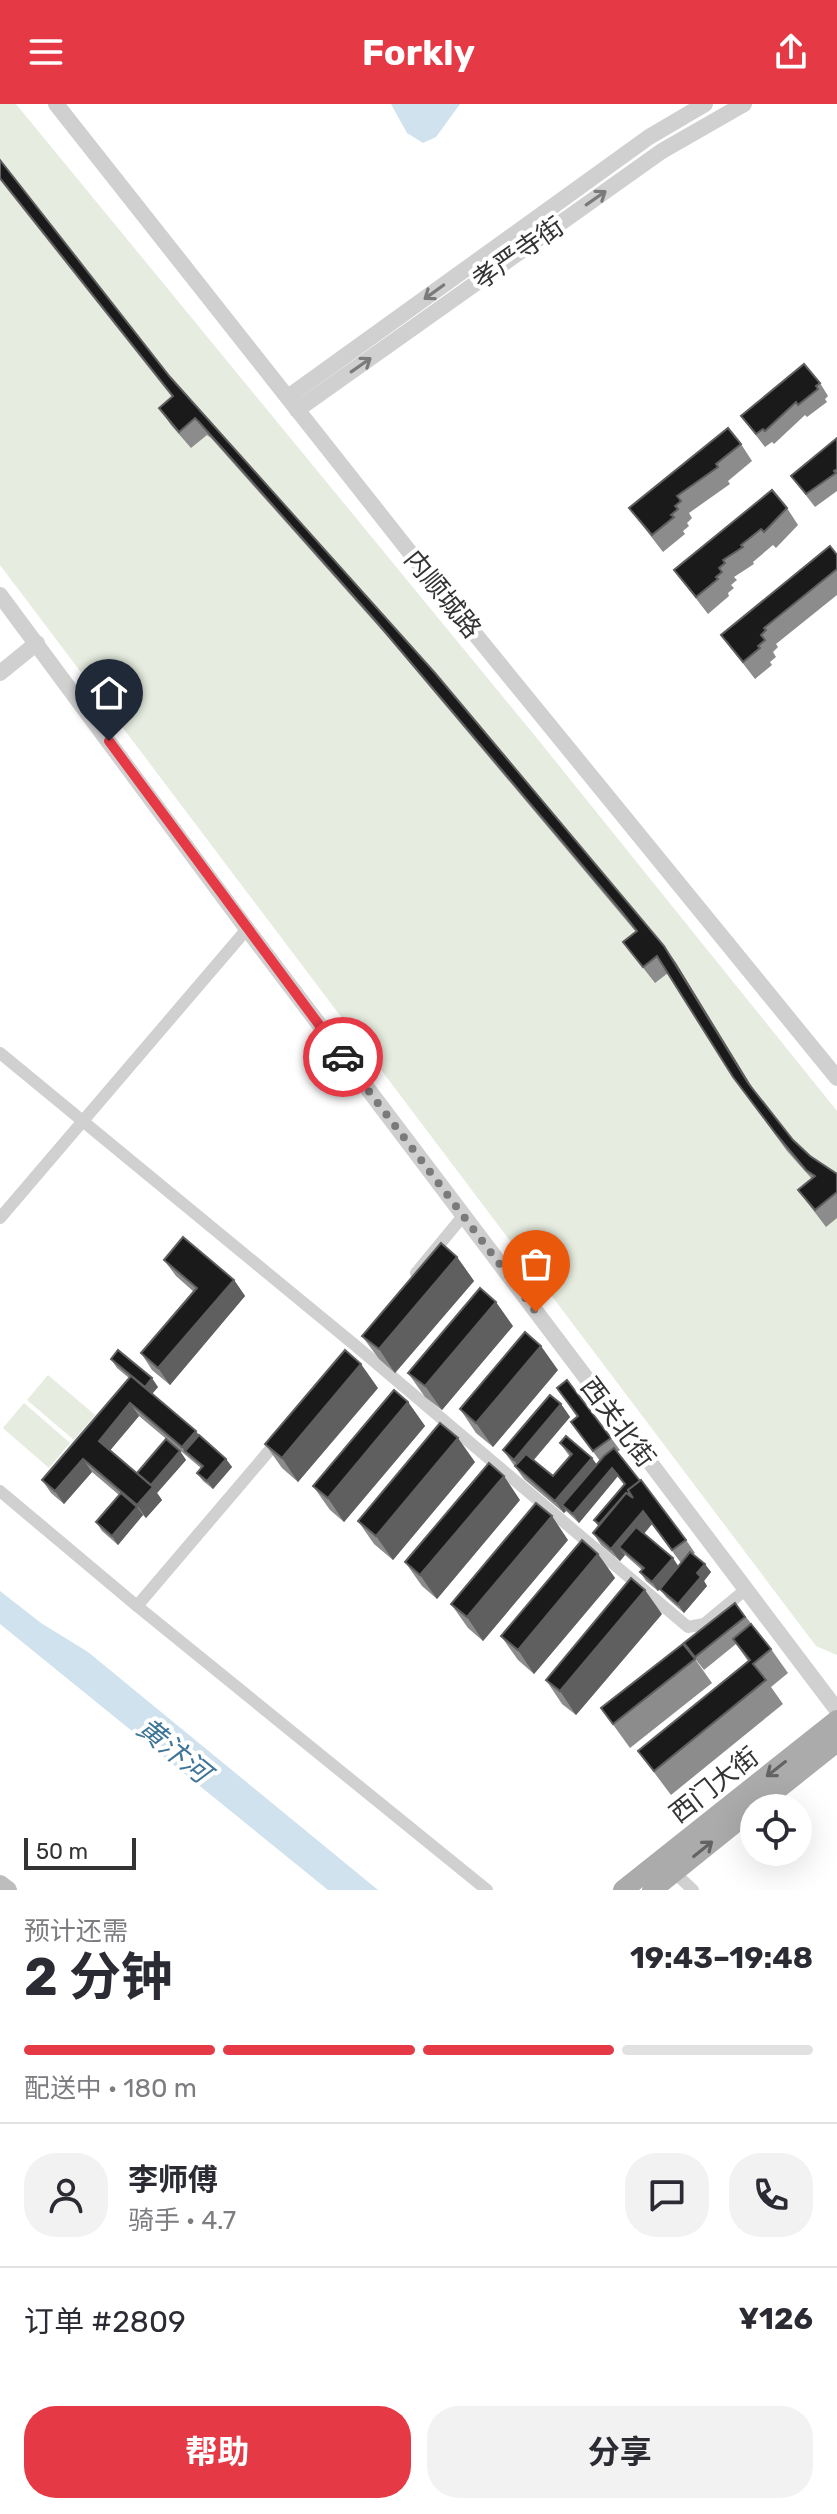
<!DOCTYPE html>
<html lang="zh">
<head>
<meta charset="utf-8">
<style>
  :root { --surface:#fff; --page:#f2f2f3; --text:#2b2b33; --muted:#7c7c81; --line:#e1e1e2; --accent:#e63946 }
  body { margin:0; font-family:Rubik,"Noto Sans SC",sans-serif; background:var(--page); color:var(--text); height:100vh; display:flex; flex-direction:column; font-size:30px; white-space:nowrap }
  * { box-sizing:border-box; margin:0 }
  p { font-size:26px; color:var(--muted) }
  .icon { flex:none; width:44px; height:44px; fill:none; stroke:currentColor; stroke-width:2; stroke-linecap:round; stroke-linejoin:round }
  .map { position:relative; height:1786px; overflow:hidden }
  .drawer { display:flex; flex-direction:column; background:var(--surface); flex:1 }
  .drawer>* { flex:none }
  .tools { position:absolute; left:740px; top:1690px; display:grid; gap:16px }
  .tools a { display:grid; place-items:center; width:72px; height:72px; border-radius:50%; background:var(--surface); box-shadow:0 8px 32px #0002; font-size:40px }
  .scale { position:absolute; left:24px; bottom:20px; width:112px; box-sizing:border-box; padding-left:8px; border:4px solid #333; border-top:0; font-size:22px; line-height:28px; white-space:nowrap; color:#333; -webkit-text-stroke:6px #fff; paint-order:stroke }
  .pin { position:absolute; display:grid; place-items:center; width:68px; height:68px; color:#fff; margin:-82px -34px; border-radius:50% 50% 50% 0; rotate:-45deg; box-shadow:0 0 8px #0007 }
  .pin .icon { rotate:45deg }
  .courier { position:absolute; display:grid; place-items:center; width:80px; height:80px; margin:-40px; border:6px solid #e63946; border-radius:50%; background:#fff; color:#222; box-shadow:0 2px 10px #0007 }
  .head em { font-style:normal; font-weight:700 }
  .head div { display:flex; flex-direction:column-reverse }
  .head { display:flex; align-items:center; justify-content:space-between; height:136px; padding:0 24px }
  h1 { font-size:52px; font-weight:700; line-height:60px }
  .bar { display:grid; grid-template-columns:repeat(4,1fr); gap:12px 8px; align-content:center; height:96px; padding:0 24px }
  .bar i { height:10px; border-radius:6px; background:var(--line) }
  .bar .selected { background:var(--accent) }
  .bar p { grid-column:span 4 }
  .line { display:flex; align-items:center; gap:20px; padding:0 24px; border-top:2px solid var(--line) }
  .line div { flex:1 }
  .round { display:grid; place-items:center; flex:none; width:84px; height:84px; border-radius:32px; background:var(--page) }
  .primary-button { display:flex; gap:16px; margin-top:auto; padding:16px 24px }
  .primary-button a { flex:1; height:92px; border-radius:32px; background:var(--accent); color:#fff; font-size:32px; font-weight:700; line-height:92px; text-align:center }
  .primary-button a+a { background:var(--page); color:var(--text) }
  header { display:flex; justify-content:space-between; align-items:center; height:104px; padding:0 24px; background:var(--accent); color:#fff; font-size:36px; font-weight:700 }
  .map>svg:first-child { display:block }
  .green { fill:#e6ecdf }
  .water { fill:#cfe2ee }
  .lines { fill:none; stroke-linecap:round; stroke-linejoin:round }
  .minor { stroke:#d0d0d0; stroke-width:12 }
  .tertiary { stroke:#d0d0d0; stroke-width:16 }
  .secondary { stroke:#bdbdbd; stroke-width:18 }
  .primary { stroke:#ababab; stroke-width:20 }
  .wall { fill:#8c8c8c; fill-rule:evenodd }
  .shaded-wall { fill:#5f5f5f }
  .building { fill:#1a1a1a; stroke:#5f5f5f; stroke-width:2 }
  .oneway { stroke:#7a7a7a }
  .oneway2 { stroke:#636363 }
  .done { stroke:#7a7a7a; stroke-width:8; stroke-dasharray:0 14.4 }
  .route { stroke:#e63946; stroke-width:10 }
  .labels { text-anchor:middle; stroke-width:8; stroke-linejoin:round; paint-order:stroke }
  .street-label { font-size:26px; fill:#333; stroke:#fff }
  .water-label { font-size:28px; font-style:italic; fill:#3f7597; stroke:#fff }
</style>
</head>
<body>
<header><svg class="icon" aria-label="menu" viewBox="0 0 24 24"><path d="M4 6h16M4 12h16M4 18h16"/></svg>Forkly<svg class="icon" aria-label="share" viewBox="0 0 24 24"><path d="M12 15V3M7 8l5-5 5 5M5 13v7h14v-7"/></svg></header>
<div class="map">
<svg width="837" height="1786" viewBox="0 0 837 1786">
  <rect width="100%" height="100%" fill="#fff"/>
  <g class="green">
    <polygon points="0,0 16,0 540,638 837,1007 837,1551 816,1542 0,461"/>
    <polygon points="48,1271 95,1311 74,1336 27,1296"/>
    <polygon points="24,1299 70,1339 49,1364 3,1324"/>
  </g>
  <g class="water">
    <polygon points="391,0 460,0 436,33 423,39 407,29"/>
    <polygon points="0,1487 41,1519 88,1548 378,1786 328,1786 0,1520"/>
  </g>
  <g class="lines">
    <g class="minor">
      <polyline points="0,949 356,1242 688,1523 704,1520 745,1486"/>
      <polyline points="0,1114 247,825"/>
      <polyline points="416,1169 463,1112"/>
      <polyline points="0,1387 137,1502 487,1786"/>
      <polyline points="137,1502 280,1334"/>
      <polyline points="674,1768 693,1786"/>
    </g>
    <g class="tertiary">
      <polyline points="56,0 457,508 837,974"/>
      <polyline points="288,293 649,33 705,0"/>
      <polyline points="297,306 662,47 744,0"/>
      <polyline points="0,491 247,825 837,1606"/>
      <polyline points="0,569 37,539"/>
    </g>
    <polyline class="secondary" points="0,1780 8,1786"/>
    <g class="primary">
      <polyline points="754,1704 837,1638"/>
      <polyline points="623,1786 837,1616"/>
      <polyline points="652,1786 754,1704"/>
    </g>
  </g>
  <g class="wall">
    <polygon points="0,56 170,273 664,842 676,859 754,987 793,1036 810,1052 837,1070 837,1114 826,1123 798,1086 812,1075 787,1047 745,989 668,869 655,879 623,838 636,828 387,532 211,334 207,331 191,344 171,321 159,304 172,293 0,76"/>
    <polygon points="820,279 828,292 825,295 827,298 807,313 805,311 774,340 772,338 765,343 741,312"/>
    <polygon points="837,334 837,387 815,403 791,372"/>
    <polygon points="741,340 752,357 728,377 730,380 689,409 692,414 687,419 689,422 683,427 685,430 663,448 629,404"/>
    <polygon points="787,404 798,421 776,444 773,441 753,458 754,460 734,473 737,476 731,481 734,484 728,489 729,492 708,510 674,466"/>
    <polygon points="837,451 837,491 776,540 778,543 773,548 776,553 770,558 772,561 755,575 721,531"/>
    <polygon points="457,1153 474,1177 395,1269 379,1255 362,1232"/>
    <polygon points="164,1156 234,1176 245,1192 170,1281 152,1266 141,1249 193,1187 176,1172"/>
    <polygon points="513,1222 442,1306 425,1293 408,1269"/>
    <polygon points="111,1255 158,1283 152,1290 226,1355 232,1363 213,1385 203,1377 197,1369 201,1364 139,1312 110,1346 137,1369 180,1347 186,1356 157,1389 162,1396 146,1414 143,1411 118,1441 102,1427 96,1418 119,1391 92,1368 64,1400 51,1389 42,1376 129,1274 117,1264"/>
    <polygon points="558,1266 493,1343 476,1329 460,1305"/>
    <polygon points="378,1284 298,1378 282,1364 265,1340"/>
    <path d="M 557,1284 L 611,1334 L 620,1346 L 617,1348 L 686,1436 L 695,1449 L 693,1450 L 711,1468 L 704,1477 L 707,1482 L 684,1509 L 666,1493 L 660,1485 L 658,1487 L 646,1477 L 640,1468 L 642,1466 L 625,1451 L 620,1457 L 601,1441 L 593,1429 L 598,1422 L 594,1416 L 624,1380 L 618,1372 L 579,1419 L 566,1407 L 564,1409 L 524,1375 L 503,1346 L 561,1300 L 570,1313 L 534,1356 L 553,1372 L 570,1353 L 560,1339 L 592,1354 L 596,1361 L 600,1357 L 571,1318 L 577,1313 ZM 652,1420 L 681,1459 L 678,1462 L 644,1430 Z"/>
    <polygon points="408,1298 425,1322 344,1418 330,1406 313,1382"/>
    <polygon points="475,1358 393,1456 374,1440 358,1417"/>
    <polygon points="520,1396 437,1495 422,1482 405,1458"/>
    <polygon points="568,1436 483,1537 468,1524 451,1500"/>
    <polygon points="598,1450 615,1474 534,1570 518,1556 501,1532"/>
    <polygon points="735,1499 771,1545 788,1569 771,1583 783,1600 671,1691 638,1647 748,1557 736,1540 704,1566 693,1552"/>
    <polygon points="662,1510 576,1611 562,1600 546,1576"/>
    <polygon points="695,1555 712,1579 630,1644 601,1604"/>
  </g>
  <g class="shaded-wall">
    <polygon points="664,842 676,859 760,996 748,979"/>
    <polygon points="457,1153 474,1177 395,1269 379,1245"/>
    <polygon points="234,1176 245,1192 170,1281 158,1264"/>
    <polygon points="496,1198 513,1222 442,1306 425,1282"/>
    <polygon points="541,1242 558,1266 493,1343 476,1319"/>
    <polygon points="361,1260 378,1284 298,1378 282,1354"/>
    <polygon points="152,1274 158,1283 151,1291 145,1283"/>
    <polygon points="408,1298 425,1322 344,1418 328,1394"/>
    <polygon points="130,1299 139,1312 108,1349 99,1337"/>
    <polygon points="561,1300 570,1313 523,1368 514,1356"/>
    <polygon points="196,1327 205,1340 185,1347 182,1343"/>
    <polygon points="458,1334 475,1358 393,1456 376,1432"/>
    <polygon points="180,1347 186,1356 157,1389 162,1396 146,1414 137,1401 150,1382"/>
    <polygon points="592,1354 601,1366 562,1401 566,1407 564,1409 555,1397"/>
    <polygon points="83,1355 92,1368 64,1400 55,1387"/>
    <polygon points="226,1355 232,1363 213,1385 207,1377"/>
    <polygon points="612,1364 618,1372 579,1419 573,1410"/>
    <polygon points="504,1372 520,1396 437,1495 420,1471"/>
    <polygon points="137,1403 143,1411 118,1441 112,1432"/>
    <polygon points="643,1407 652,1420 627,1449 619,1443 625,1451 620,1457 611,1445"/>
    <polygon points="552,1412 568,1436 483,1537 467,1513"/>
    <polygon points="598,1450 615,1474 534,1570 518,1546"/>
    <polygon points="673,1454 679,1463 658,1487 652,1478"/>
    <polygon points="705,1460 711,1468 704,1477 707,1482 684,1509 678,1500 697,1469"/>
    <polygon points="645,1486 662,1510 576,1611 560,1587"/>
  </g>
  <g class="building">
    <polygon points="0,56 170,273 435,569 664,842 748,979 793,1036 810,1052 837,1070 837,1088 815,1106 798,1086 815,1072 806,1066 776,1030 733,973 657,852 643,863 623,838 637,827 622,808 375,516 199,318 195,314 179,328 159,304 173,292 0,74"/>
    <polygon points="804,260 820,279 816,282 818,285 798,301 796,298 765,327 763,325 756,330 741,312"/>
    <polygon points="728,324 741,340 716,360 718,363 677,392 681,397 675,402 678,405 671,411 674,413 652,431 629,404"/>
    <polygon points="837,334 837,365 834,367 836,369 806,390 791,372"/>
    <polygon points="772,386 787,404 764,428 761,425 741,441 743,443 723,456 725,459 719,464 722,468 716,473 718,475 696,493 674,466"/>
    <polygon points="830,442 837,451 837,465 764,524 766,526 761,531 765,536 758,542 760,544 743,558 721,531"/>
    <polygon points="183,1133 234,1176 158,1264 141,1249 197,1184 164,1156"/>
    <polygon points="441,1139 457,1153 379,1245 362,1232"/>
    <polygon points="480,1184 496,1198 425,1282 408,1269"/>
    <polygon points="525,1228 541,1242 476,1319 460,1305"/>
    <polygon points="118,1246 152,1274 145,1283 111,1255"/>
    <polygon points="345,1246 361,1260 282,1354 265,1340"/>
    <polygon points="131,1272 196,1327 182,1343 130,1299 99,1337 153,1383 137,1401 83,1355 55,1387 42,1376"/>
    <polygon points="567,1276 611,1334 593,1347 571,1318 578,1312 557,1284"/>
    <polygon points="394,1286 408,1298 328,1394 313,1382"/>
    <polygon points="550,1291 561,1300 514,1356 503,1346"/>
    <polygon points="440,1319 458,1334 376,1432 358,1417"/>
    <polygon points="199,1331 226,1355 207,1377 197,1369 203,1362 185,1347"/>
    <polygon points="566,1332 592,1354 555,1397 515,1362 526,1350 553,1372 572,1350 560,1339"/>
    <polygon points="166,1335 180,1347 151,1381 137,1369"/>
    <polygon points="614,1344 640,1377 628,1386 629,1388 628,1390 626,1389 599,1420 594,1416 625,1380 612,1364 573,1410 562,1401 604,1352"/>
    <polygon points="489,1359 504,1372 420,1471 405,1458"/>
    <polygon points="641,1376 686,1436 672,1446 643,1407 611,1445 593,1429 626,1389 633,1394 628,1386"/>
    <polygon points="121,1389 137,1403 112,1432 96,1418"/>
    <polygon points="536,1399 552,1412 467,1513 451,1500"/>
    <polygon points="636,1423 673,1454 652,1478 640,1468 644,1464 619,1443"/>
    <polygon points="582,1436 598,1450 518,1546 501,1532"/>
    <polygon points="690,1448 705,1460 697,1469 701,1473 678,1500 660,1485"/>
    <polygon points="631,1474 645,1486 560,1587 546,1576"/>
    <polygon points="735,1499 745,1513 695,1553 684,1539"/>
    <polygon points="751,1520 771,1545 753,1560 766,1576 654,1667 638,1647 750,1556 733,1535"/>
    <polygon points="683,1540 695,1555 613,1620 601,1604"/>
  </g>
  <defs><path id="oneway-shaft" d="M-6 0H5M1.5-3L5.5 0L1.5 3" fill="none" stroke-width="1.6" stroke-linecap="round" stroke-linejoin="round" transform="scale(2)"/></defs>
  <g class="oneway">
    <use href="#oneway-shaft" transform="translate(596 94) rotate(-35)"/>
    <use href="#oneway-shaft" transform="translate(434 188) rotate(144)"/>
    <use href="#oneway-shaft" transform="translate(361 261) rotate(-35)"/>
  </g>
  <g class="oneway2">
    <use href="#oneway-shaft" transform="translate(776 1665) rotate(142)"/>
    <use href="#oneway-shaft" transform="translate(703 1745) rotate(-39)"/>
  </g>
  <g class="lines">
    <polyline class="done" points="343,953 536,1208"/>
    <polyline class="route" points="109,637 343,953"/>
  </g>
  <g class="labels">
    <g class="street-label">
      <text transform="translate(518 149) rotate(-35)" y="9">孝严寺街</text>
      <text transform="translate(443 490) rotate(51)" y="9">内顺城路</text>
      <text transform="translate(618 1318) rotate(53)" y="9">西关北街</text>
      <text transform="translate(714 1681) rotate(-38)" y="9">西门大街</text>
    </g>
    <g class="water-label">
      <text transform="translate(174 1646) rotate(39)" y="10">黄汴河</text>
    </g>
  </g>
</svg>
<div class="tools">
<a><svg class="icon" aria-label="locate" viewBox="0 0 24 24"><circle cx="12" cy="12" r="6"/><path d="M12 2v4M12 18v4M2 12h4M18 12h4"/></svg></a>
</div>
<div class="scale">50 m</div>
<div class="pin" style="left:536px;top:1208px;background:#ea580c"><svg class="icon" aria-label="bag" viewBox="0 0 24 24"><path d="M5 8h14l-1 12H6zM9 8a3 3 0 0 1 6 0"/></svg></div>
<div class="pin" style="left:109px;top:637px;background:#1f2937"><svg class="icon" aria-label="home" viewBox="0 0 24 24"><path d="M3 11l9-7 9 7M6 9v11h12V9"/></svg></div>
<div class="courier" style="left:343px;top:953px"><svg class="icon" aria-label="car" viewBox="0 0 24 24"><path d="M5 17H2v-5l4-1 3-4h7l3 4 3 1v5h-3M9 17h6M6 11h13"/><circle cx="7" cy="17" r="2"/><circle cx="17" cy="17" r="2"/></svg></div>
</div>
<section class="drawer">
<div class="head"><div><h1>2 分钟</h1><p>预计还需</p></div><em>19:43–19:48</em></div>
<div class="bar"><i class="selected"></i><i class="selected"></i><i class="selected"></i><i></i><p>配送中 · 180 m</p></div>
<div class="line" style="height:144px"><a class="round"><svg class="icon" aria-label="person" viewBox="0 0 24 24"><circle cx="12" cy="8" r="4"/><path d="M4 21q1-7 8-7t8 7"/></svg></a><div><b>李师傅</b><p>骑手 · 4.7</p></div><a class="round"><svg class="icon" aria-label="chat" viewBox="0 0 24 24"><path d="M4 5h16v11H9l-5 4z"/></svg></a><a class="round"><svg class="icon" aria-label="phone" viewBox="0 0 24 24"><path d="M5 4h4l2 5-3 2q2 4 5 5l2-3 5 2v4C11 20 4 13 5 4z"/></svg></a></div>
<div class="line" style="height:104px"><div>订单 #2809</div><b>¥126</b></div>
<div class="primary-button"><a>帮助</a><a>分享</a></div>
</section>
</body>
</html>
